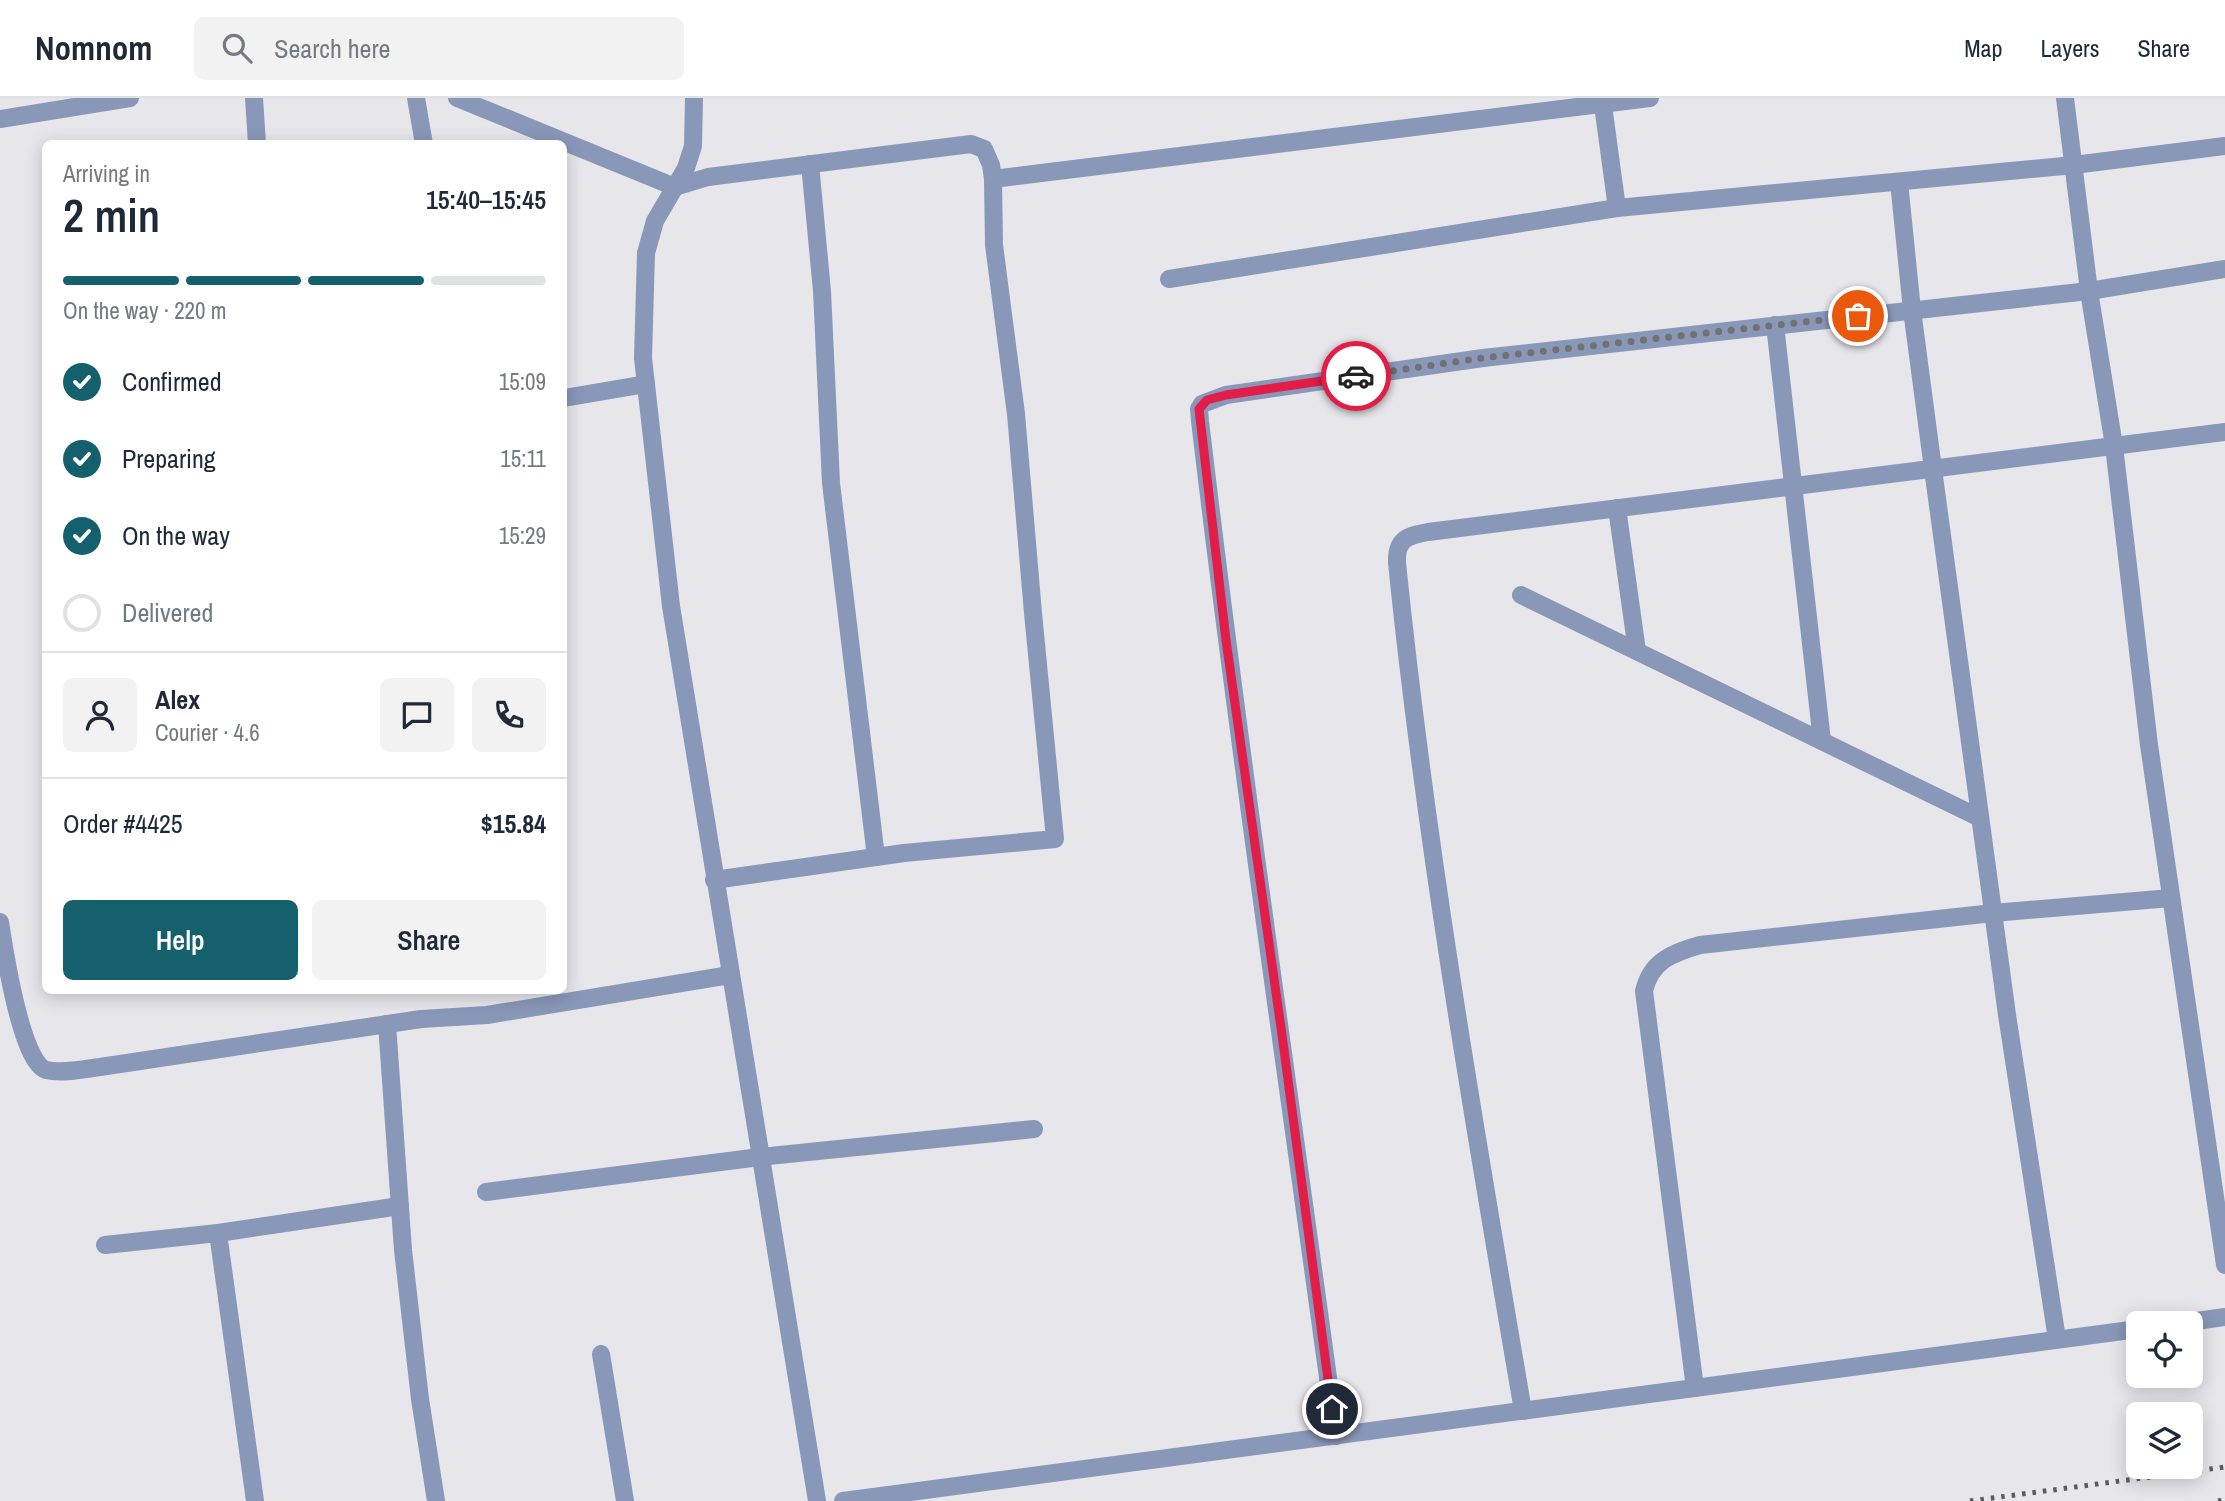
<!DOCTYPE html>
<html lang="en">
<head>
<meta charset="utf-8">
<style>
  :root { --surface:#fff; --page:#f2f2f3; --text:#1f2937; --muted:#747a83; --line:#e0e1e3; --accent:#14606c }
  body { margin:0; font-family:"Archivo Narrow",sans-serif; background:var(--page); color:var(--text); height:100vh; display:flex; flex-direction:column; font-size:26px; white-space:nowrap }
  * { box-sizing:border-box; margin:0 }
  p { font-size:23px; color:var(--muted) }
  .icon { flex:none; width:38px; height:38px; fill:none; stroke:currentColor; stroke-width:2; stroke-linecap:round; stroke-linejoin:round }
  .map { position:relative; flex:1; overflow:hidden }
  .sheet { position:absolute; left:42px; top:42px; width:525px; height:854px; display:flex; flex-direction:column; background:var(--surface); border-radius:10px; box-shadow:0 4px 18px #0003 }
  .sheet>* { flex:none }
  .fabs { position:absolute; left:2126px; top:1213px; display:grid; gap:14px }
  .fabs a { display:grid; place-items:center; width:77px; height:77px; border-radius:10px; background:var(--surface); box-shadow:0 4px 18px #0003; font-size:35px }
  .pin { position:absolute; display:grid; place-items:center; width:60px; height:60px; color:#fff; margin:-30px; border:4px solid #fff; border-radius:50%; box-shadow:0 2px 7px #0007 }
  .courier { position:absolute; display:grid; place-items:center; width:70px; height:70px; margin:-35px; border:5px solid #e11d48; border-radius:50%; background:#fff; color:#222; box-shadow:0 2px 9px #0007 }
  .head em { font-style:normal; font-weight:600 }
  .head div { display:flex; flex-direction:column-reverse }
  .head { display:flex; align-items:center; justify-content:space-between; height:119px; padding:0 21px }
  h1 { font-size:46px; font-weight:600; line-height:52px }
  .bar { display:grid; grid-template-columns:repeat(4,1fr); gap:10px 7px; align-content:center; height:84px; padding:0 21px }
  .bar i { height:9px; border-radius:5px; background:var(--line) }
  .bar .active { background:var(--accent) }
  .bar p { grid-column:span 4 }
  .line { display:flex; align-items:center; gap:18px; padding:0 21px; border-top:2px solid var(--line) }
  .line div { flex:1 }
  .round { display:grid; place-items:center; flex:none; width:74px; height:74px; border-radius:10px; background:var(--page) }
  ol { padding:0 21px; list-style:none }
  li { display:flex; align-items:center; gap:21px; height:77px }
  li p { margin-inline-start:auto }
  li .icon { padding:7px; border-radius:50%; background:var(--accent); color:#fff; stroke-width:4 }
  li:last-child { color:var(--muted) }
  li i { width:38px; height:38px; border:4px solid var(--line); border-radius:50% }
  .action { display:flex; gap:14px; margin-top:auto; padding:14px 21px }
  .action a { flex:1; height:80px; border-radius:10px; background:var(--accent); color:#fff; font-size:28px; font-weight:600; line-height:80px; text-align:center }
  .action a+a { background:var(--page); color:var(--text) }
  header { display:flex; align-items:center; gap:42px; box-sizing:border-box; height:98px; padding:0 35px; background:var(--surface); border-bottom:2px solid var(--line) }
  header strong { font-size:33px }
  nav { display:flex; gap:38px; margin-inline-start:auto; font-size:24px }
  .search { width:490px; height:63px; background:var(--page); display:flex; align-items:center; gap:18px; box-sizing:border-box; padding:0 24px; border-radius:10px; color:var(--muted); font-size:26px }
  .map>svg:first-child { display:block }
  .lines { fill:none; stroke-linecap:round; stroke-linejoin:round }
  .minor { stroke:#8997b9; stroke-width:18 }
  .rail { stroke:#5b5b5d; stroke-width:5; stroke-dasharray:3.5 7; stroke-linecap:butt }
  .done { stroke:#717174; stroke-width:7; stroke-dasharray:0 12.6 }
  .route { stroke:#e11d48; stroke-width:9 }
</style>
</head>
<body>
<header>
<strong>Nomnom</strong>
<div class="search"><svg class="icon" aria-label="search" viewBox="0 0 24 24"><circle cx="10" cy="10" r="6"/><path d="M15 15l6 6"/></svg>Search here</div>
<nav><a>Map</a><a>Layers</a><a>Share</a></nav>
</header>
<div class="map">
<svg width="2225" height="1403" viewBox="0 0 2225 1403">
  <rect width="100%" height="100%" fill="#e7e6eb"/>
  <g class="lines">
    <g class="minor">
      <polyline points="254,0 257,46"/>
      <polyline points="416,0 424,46"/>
      <polyline points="457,0 675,89 708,79 971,46 984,51 991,67 993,81 994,147 1016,316 1033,515 1055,741 904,755 714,782"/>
      <polyline points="694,0 693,48 686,70 655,123 646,155 643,260 671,508 817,1403"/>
      <polyline points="1602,0 1617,110"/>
      <polyline points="2065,0 2089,193 2114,348 2149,647 2225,1167"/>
      <polyline points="0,21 130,0"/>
      <polyline points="810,66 822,193 831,385 876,759"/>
      <polyline points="993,81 1650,0"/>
      <polyline points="1899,84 1912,212 1933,371 2007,917 2057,1241"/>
      <polyline points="1169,181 1617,110 2074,67 2225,48"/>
      <polyline points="1775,227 1822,643"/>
      <polyline points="564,300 646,286"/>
      <polyline points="1617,410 1637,553"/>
      <polyline points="1521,497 1980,720"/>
      <path d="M 0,824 C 4,850 21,964 46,972 C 62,976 84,971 100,969 L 421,921 L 487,917 L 730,877"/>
      <polyline points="387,926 403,1152 420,1301 436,1403"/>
      <polyline points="486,1094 760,1059 1034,1031"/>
      <polyline points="218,1135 255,1403"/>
      <polyline points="105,1147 218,1135 400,1108"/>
      <polyline points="2182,1225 2225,1219"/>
      <polyline points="601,1256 625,1403"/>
      <path d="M 1695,1290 L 1644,893 C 1651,863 1672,855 1700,847 L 1993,815 L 2171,800"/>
      <path d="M 1523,1313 C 1475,1031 1426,749 1397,465 C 1396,441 1407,438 1428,434 L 2225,334"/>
      <path d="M 1336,1338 C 1290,999 1240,662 1200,323 L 1199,311 L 1202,306 L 1226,297 L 1483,260 L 2089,193 L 2225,171"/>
      <polyline points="843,1403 2138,1231"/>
    </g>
    <g class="rail">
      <polyline points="1970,1403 2225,1369"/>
      <polyline points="2218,1403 2225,1402"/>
    </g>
  </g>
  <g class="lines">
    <polyline class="done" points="1356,278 1483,260 1858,218"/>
    <polyline class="route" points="1332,1311 1282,937 1226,542 1199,311 1207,302 1226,297 1356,278"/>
  </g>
</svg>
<div class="fabs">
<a><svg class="icon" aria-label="locate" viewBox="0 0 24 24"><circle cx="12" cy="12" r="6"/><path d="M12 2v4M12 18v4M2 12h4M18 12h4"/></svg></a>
<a><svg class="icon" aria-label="layers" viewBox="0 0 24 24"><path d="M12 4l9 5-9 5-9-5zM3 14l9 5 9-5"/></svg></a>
</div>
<div class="pin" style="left:1858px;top:218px;background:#ea580c"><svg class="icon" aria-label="bag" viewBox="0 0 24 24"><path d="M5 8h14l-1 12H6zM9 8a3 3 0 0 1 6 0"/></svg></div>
<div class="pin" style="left:1332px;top:1311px;background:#1f2937"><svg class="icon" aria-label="home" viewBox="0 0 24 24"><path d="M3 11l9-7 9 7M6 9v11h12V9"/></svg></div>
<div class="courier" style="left:1356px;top:278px"><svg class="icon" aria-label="car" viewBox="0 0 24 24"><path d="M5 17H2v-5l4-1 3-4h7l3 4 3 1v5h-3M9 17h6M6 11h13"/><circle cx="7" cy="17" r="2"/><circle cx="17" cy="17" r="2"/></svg></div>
<section class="sheet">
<div class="head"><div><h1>2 min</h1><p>Arriving in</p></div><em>15:40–15:45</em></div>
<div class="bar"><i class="active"></i><i class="active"></i><i class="active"></i><i></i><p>On the way · 220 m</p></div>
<ol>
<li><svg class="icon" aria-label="check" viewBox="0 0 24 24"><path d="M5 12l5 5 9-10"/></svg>Confirmed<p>15:09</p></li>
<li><svg class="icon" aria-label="check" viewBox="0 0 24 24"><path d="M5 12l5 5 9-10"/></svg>Preparing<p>15:11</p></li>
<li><svg class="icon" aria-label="check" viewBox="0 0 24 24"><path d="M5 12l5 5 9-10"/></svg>On the way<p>15:29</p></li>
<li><i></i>Delivered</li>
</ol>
<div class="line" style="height:126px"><a class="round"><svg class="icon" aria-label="person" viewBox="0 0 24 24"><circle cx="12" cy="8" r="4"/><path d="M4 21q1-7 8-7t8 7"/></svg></a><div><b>Alex</b><p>Courier · 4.6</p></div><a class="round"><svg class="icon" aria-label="chat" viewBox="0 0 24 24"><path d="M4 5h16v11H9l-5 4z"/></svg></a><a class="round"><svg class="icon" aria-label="phone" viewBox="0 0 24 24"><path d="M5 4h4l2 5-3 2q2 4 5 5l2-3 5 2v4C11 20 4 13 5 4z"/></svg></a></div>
<div class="line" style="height:91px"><div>Order #4425</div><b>$15.84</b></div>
<div class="action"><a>Help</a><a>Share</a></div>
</section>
</div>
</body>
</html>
